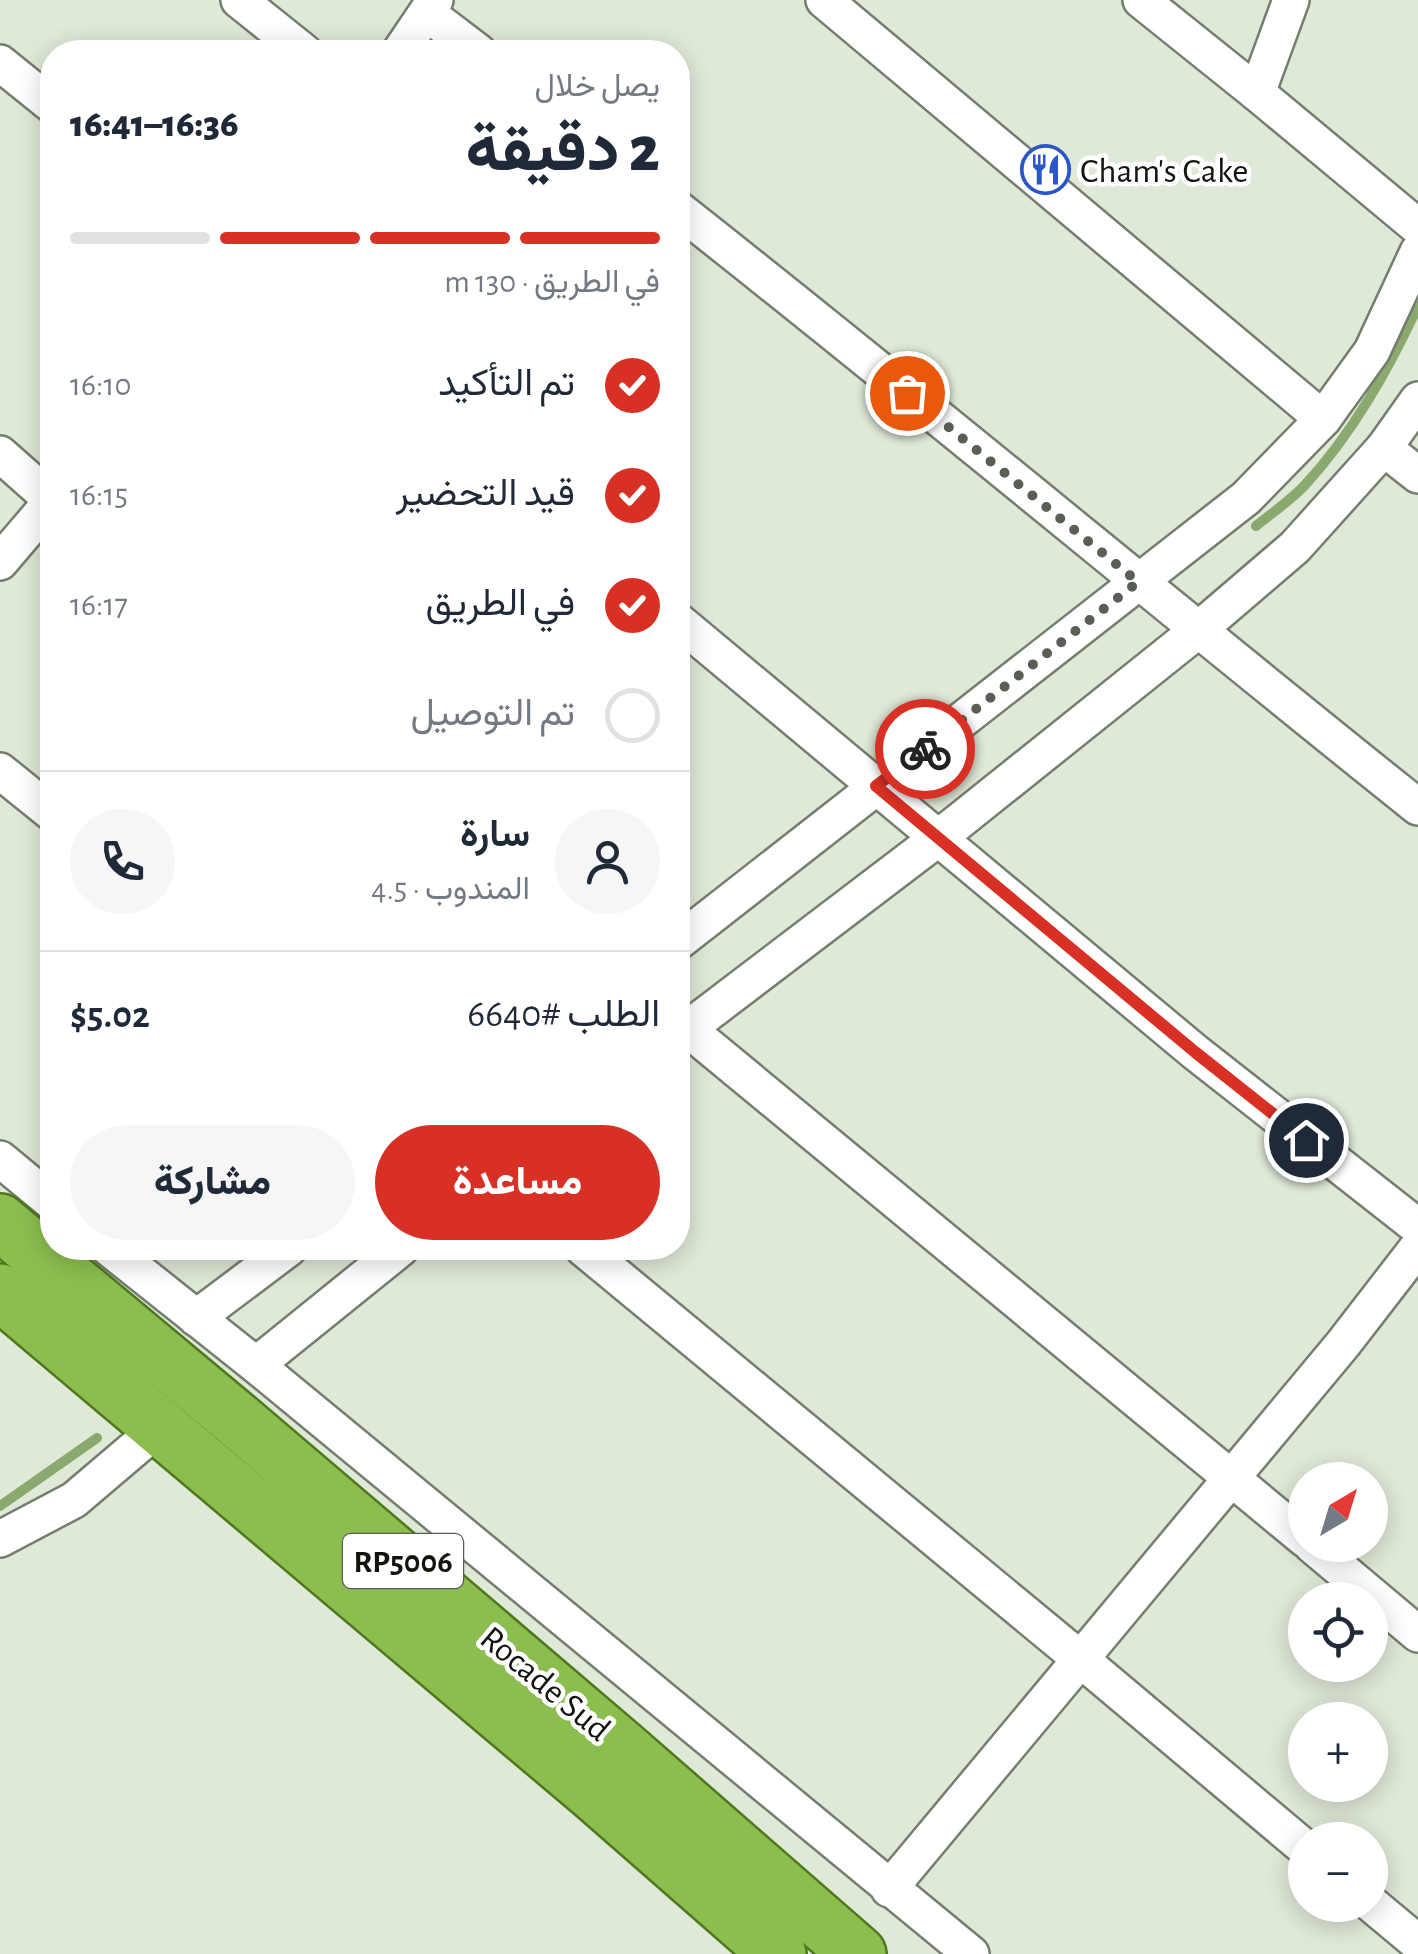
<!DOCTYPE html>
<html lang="ar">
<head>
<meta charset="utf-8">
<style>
  :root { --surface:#fff; --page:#f6f6f7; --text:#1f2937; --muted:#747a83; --line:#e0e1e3; --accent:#d93025 }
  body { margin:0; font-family:"Alegreya Sans",Vazirmatn,sans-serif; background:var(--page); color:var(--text); direction:rtl; height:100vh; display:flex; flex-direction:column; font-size:38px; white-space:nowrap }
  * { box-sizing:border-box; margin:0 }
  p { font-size:32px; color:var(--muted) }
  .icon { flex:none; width:55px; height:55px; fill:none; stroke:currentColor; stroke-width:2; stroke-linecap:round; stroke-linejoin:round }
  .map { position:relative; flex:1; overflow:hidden; direction:ltr }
  .details { position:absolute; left:40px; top:40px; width:650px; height:1220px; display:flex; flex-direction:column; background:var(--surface); border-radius:40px; box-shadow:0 5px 25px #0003; direction:rtl }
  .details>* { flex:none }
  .needle { width:65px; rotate:38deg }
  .fabs { position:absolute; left:1288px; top:1462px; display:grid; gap:20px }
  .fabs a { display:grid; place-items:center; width:100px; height:100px; border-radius:50%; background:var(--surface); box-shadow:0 5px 25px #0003; font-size:50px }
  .pin { position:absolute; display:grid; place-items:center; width:85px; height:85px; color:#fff; margin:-42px; border:5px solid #fff; border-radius:50%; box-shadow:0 2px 10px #0007 }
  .courier { position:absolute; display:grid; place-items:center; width:100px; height:100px; margin:-50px; border:8px solid #d93025; border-radius:50%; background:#fff; color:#222; box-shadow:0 2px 12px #0007 }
  .summary em { font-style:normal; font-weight:800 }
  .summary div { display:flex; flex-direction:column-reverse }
  .summary { display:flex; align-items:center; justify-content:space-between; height:170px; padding:0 30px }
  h1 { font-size:65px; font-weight:800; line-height:75px }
  .bar { display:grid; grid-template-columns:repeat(4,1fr); gap:15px 10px; align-content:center; height:120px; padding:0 30px }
  .bar i { height:12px; border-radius:8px; background:var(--line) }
  .bar .current { background:var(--accent) }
  .bar p { grid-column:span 4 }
  .line { display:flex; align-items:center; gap:25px; padding:0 30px; border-top:2px solid var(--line) }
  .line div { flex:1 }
  .round { display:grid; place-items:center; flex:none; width:105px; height:105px; border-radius:52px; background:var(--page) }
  ol { padding:0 30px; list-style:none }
  li { display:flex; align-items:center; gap:30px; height:110px }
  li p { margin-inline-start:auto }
  li .icon { padding:10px; border-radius:50%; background:var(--accent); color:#fff; stroke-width:4 }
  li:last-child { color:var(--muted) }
  li i { width:55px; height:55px; border:5px solid var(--line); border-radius:50% }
  .action { display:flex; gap:20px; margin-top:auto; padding:20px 30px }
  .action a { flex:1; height:115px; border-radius:60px; background:var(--accent); color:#fff; font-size:40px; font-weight:800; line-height:115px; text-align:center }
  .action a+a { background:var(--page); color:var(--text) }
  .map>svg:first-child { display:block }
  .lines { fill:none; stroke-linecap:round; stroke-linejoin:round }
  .stream { stroke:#8aa96e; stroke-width:10 }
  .minor-casing { stroke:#757e6e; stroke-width:40 }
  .trunk-casing { stroke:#4f781c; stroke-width:60 }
  .minor { stroke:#fff; stroke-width:35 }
  .trunk { stroke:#8cbe4f; stroke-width:55 }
  .done { stroke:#595f54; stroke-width:10; stroke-dasharray:0 18 }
  .route { stroke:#d93025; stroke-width:12 }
  .labels { text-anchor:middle; stroke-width:9; stroke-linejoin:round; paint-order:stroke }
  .shield { fill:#fff; stroke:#585b56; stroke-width:2.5 }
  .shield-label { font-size:32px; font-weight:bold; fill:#11150e }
  .poi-label { font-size:35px; fill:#11150e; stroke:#fff; text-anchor:start }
  .street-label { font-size:35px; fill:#11150e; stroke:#fff }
</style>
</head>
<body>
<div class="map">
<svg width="1418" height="1954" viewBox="0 0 1418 1954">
  <rect width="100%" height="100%" fill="#dfe9d7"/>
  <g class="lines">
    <g class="stream">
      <path d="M 1256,526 C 1272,513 1291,500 1305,485 C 1353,433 1388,370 1418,306"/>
      <polyline points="0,1506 97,1438"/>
    </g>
    <defs>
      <g id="minor">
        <polyline points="239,0 304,52"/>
        <polyline points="824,0 1323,419"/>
        <polyline points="1141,0 1257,93 1418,227"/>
        <polyline points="427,13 478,52"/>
        <polyline points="400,52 435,0"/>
        <polyline points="0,63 52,105"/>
        <polyline points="1257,93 1291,0"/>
        <path d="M 678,209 C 927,405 1170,609 1418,807"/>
        <polyline points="1384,448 1418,475"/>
        <polyline points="0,454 52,500"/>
        <polyline points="0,562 52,501"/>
        <polyline points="678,621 1195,1052 1418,1227"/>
        <polyline points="0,771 52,813"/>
        <polyline points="678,942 1246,498 1323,419 1372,351 1418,252"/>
        <polyline points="678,1021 1305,1539"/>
        <polyline points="678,1036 937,839 1197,631 1295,547 1384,448 1418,400"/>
        <polyline points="0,1159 52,1202"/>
        <polyline points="109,1248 256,1365 971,1954"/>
        <polyline points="583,1248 1079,1658 1305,1848"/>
        <polyline points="196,1318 289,1248"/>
        <polyline points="256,1365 401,1248"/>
        <polyline points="0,1539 74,1500 161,1426"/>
        <polyline points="1312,1545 1418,1634"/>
        <polyline points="889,1889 1343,1344 1418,1247"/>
        <polyline points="1370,1903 1418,1943"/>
      </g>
      <g id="trunk">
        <polyline points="0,1222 235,1418 622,1748 858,1954"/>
        <polyline points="0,1292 594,1793 778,1954"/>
      </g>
    </defs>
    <use href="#minor" class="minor-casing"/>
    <use href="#trunk" class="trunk-casing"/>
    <use href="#minor" class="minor"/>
    <use href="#trunk" class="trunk"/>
  </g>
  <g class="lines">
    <polyline class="done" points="907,393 1138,582 925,749"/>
    <polyline class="route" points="925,749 876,786 1195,1052 1306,1140"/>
  </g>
  <defs>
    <symbol id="restaurant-ring" viewBox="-11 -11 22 22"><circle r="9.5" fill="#fff" stroke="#2a57c5" stroke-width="1.5"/><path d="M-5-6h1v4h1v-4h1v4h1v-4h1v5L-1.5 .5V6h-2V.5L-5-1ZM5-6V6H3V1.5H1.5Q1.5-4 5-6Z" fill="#2a57c5"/></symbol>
  </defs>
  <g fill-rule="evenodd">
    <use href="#restaurant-ring" x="1018" y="142" width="55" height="55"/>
  </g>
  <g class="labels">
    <rect class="shield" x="343" y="1534" width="120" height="54" rx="8"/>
    <g class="shield-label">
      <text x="403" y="1572">RP5006</text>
    </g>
    <g class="poi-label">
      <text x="1080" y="182">Cham's Cake</text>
    </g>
    <g class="street-label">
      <text transform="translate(546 1683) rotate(40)" y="12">Rocade Sud</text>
    </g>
  </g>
</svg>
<div class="fabs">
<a><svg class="needle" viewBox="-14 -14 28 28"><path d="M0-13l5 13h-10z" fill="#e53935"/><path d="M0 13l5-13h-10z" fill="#747a83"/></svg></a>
<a><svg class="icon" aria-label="locate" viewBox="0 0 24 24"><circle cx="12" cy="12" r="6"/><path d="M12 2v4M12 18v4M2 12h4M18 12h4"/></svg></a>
<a>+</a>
<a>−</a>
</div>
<div class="pin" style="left:907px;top:393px;background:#ea580c"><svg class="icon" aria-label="bag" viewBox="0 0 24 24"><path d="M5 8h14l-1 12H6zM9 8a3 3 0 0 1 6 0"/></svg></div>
<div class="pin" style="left:1306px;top:1140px;background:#1f2937"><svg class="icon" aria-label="home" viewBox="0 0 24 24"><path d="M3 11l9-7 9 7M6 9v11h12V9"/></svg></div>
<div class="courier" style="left:925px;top:749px"><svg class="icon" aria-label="bike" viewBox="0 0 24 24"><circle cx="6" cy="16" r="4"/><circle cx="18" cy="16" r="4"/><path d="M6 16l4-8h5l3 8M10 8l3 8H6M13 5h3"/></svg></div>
<section class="details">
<div class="summary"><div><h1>2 دقيقة</h1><p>يصل خلال</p></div><em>16:36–16:41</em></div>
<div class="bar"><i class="current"></i><i class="current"></i><i class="current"></i><i></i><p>في الطريق · 130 m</p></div>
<ol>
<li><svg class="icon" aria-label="check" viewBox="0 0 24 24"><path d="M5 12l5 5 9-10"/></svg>تم التأكيد<p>16:10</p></li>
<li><svg class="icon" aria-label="check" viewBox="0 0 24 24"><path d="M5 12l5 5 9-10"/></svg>قيد التحضير<p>16:15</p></li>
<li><svg class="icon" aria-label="check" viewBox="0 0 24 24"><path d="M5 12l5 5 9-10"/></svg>في الطريق<p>16:17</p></li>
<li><i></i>تم التوصيل</li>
</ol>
<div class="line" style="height:180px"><a class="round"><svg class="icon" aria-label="person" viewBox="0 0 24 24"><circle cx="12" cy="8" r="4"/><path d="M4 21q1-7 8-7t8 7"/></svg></a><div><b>سارة</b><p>المندوب · 4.5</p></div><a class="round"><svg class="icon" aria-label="phone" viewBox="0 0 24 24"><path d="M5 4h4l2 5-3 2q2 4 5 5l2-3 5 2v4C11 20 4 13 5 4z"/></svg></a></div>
<div class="line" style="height:130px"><div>الطلب #6640</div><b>$5.02</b></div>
<div class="action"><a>مساعدة</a><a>مشاركة</a></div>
</section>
</div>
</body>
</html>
